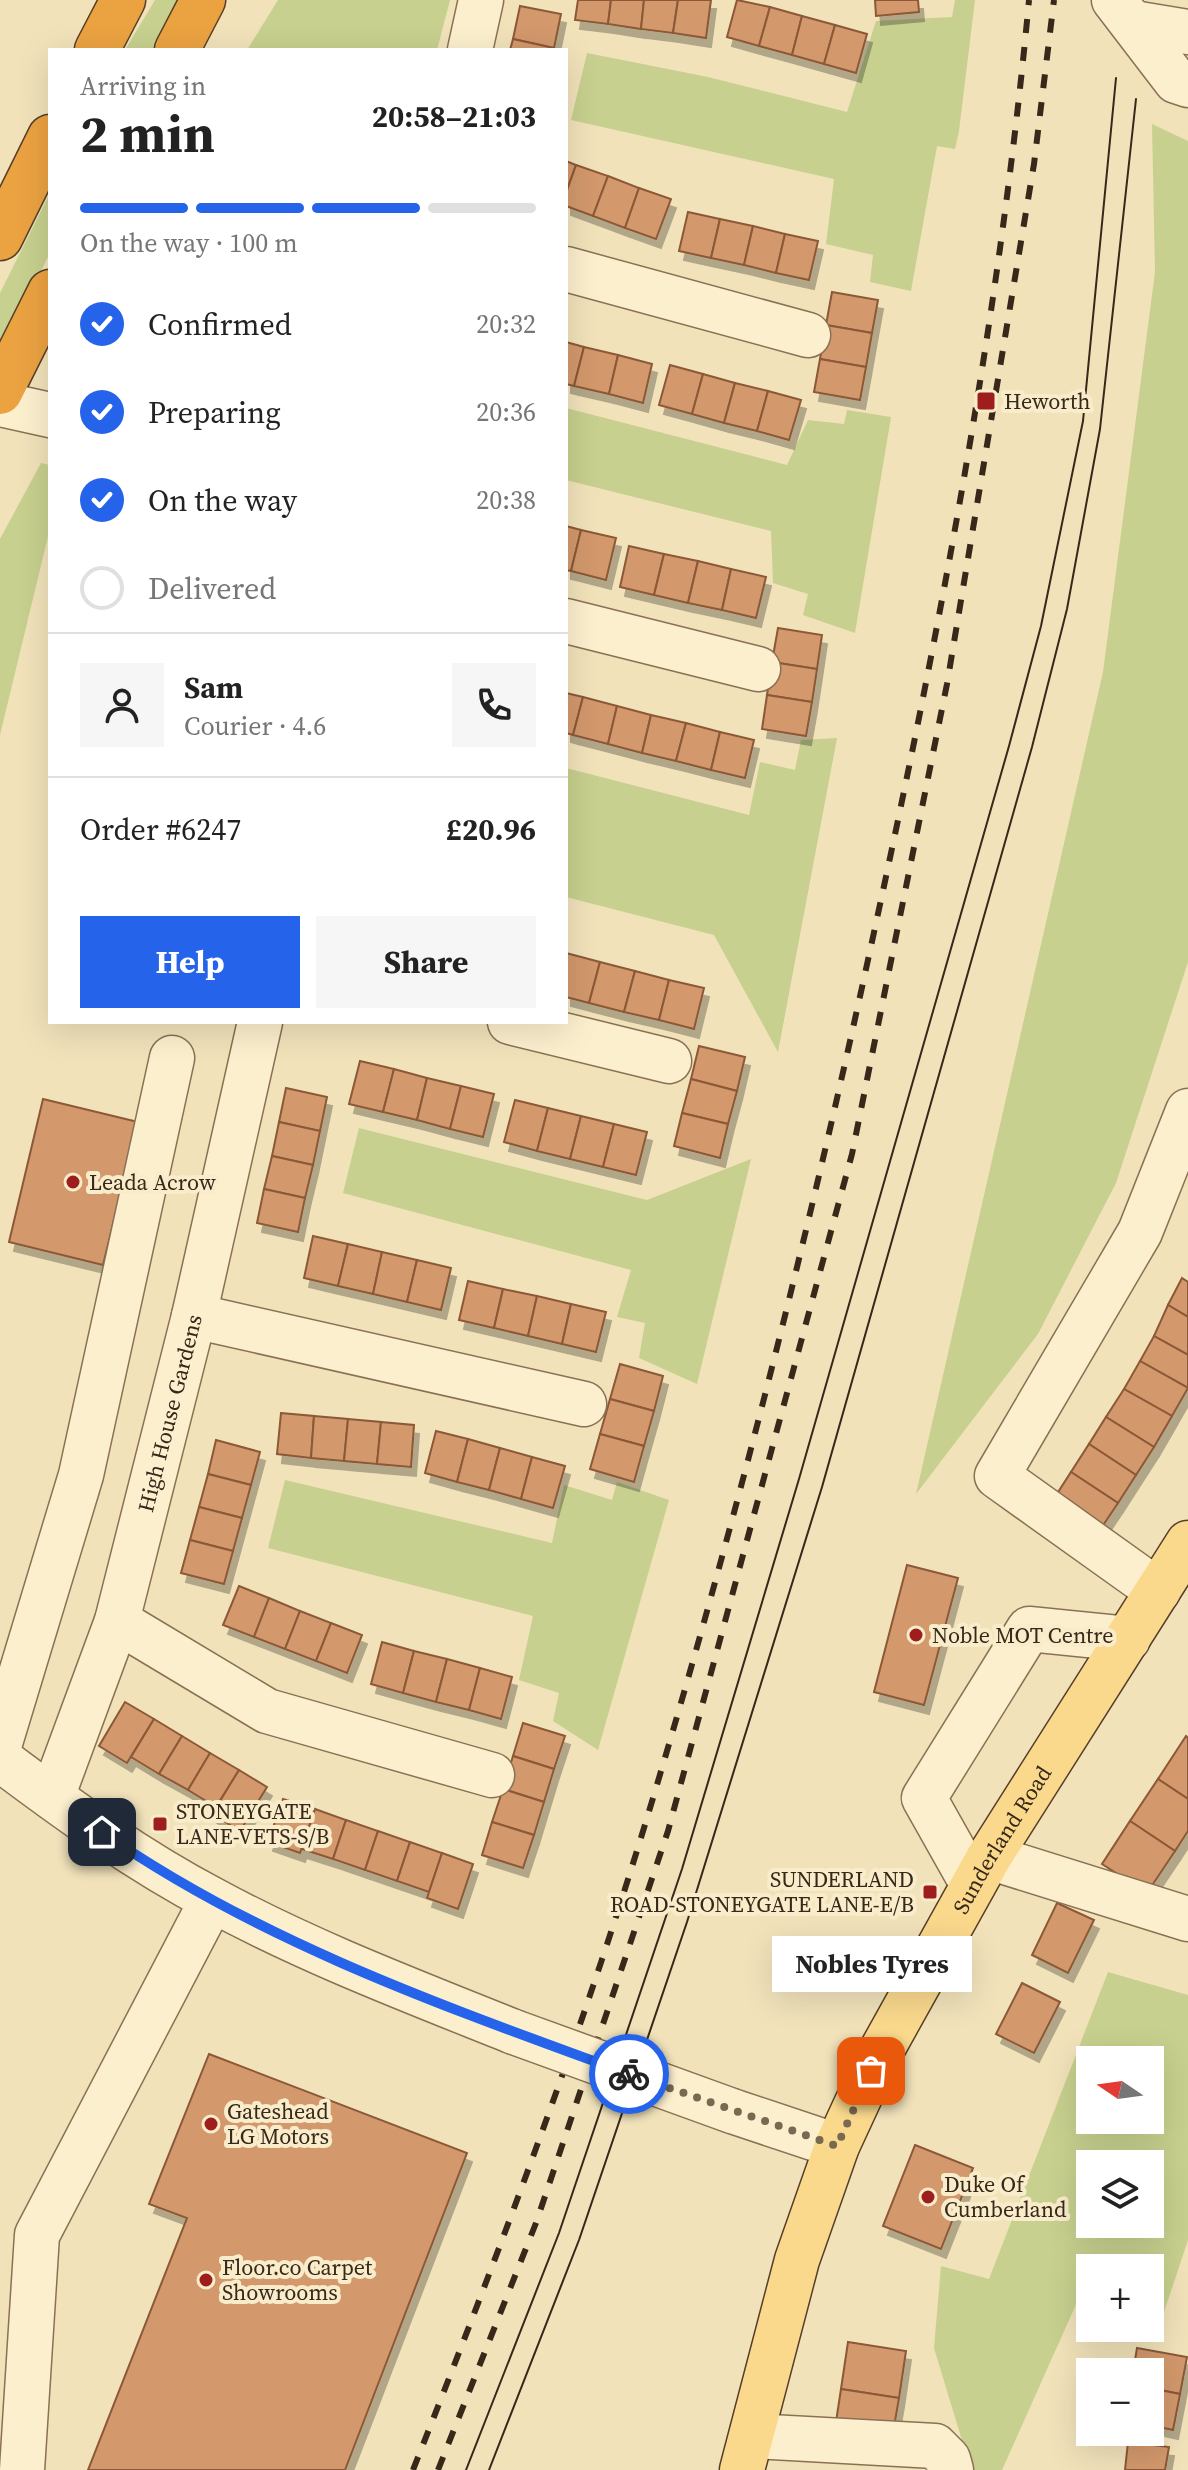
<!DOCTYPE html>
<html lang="en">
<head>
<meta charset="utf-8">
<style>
  :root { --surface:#fff; --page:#f6f6f6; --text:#222; --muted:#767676; --line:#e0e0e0; --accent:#2563eb }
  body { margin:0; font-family:"Source Serif 4",serif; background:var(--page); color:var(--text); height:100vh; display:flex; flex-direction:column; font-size:30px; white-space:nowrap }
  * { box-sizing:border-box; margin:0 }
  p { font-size:26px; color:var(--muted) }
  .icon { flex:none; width:44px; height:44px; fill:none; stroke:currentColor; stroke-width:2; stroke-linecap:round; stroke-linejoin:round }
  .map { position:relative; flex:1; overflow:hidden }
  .side { position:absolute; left:48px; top:48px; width:520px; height:976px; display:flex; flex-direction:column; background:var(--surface); border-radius:0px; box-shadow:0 8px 32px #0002 }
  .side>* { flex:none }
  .needle { width:52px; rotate:283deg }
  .tools { position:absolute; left:1076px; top:2046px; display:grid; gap:16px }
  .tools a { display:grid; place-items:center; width:88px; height:88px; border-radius:0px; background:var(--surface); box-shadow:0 8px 32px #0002; font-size:40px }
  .pin { position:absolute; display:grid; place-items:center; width:68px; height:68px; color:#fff; margin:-34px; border-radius:16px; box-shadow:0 4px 12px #0006 }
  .courier { position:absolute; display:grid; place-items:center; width:80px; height:80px; margin:-40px; border:6px solid #2563eb; border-radius:50%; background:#fff; color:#222; box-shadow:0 2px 10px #0007 }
  .bubble { position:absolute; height:56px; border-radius:0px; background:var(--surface); box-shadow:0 8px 32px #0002; font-size:26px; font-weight:700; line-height:56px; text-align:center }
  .head em { font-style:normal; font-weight:700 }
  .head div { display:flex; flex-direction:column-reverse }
  .head { display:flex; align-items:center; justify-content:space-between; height:136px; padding:0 32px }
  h1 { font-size:52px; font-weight:700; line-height:60px }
  .bar { display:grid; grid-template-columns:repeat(4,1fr); gap:12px 8px; align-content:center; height:96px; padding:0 32px }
  .bar i { height:10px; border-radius:6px; background:var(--line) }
  .bar .active { background:var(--accent) }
  .bar p { grid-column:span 4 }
  .line { display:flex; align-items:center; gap:20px; padding:0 32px; border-top:2px solid var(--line) }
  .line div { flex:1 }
  .round { display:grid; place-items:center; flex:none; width:84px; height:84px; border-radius:0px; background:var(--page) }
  ol { padding:0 32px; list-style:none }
  li { display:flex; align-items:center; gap:24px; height:88px }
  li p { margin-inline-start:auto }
  li .icon { padding:8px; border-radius:50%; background:var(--accent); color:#fff; stroke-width:4 }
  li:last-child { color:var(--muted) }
  li i { width:44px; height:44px; border:4px solid var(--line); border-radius:50% }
  .cta { display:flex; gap:16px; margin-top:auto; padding:16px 32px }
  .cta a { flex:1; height:92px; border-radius:0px; background:var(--accent); color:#fff; font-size:32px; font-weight:700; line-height:92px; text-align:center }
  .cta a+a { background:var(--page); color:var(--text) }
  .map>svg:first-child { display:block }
  .green { fill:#c7d08e; fill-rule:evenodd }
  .building { fill:#d3986c; stroke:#8b5937; stroke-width:2; filter:url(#shadow) }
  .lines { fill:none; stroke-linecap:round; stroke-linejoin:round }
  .minor-casing { stroke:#8a7153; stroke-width:47 }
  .major-casing { stroke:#563e28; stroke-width:47 }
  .highway-casing { stroke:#563e28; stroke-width:47 }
  .minor { stroke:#fcefce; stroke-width:44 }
  .major { stroke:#fad98d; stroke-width:44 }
  .highway { stroke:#eba241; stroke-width:44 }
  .tram { stroke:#372819; stroke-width:2 }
  .rail { stroke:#372819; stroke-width:6; stroke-dasharray:14 14; stroke-linecap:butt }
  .minor-bridge-casing { stroke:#8a7153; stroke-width:47; stroke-linecap:butt }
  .minor-bridge { stroke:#fcefce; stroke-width:44 }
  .done { stroke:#786951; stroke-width:8; stroke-dasharray:0 14.4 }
  .route { stroke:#2563eb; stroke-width:10 }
  .poi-dot { fill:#9e1e1e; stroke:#f8ecca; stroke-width:3 }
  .labels { text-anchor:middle; stroke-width:8; stroke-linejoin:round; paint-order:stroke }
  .poi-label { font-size:22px; fill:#372819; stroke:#f8ecca; text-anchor:start }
  .street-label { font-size:22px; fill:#372819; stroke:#f8ecca }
</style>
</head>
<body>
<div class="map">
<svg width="1188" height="2470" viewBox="0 0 1188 2470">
  <defs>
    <filter id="shadow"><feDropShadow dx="5" dy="9" stdDeviation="0" flood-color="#0004"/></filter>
  </defs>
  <rect width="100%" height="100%" fill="#f1e2ba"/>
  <g class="green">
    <polygon points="155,0 184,0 155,50 125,50"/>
    <polygon points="278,0 450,0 437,50 247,50"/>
    <polygon points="955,0 975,0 959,131 955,149 937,146 911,291 870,282 873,255 826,244 834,179 571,120 587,53 708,77 847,112 876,21 952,17"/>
    <polygon points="1152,124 1188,141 1188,962 1116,1183 1038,1334 916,1494 1103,672 1155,272"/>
    <polygon points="50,193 50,253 0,351 0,293"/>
    <polygon points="566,408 787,465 808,420 844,424 847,410 891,417 855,633 803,615 808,594 773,583 771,531 566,480"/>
    <polygon points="41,463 50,465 50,528 0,735 0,539"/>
    <polygon points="837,738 778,1052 714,935 566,897 566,768 749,815 760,762 795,770 801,740"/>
    <polygon points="359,1128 647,1200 751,1159 697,1384 639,1358 645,1323 617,1317 631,1270 343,1193"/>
    <polygon points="285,1480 552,1543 564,1485 612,1500 617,1482 669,1500 598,1750 553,1721 559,1693 519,1680 533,1616 268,1548"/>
    <path d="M 1108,1972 L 1188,1995 L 1188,2240 L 1164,2312 L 1150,2310 L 1150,2268 L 1090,2268 L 1090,2302 L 1078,2300 L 1002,2470 L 971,2470 L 934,2348 L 941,2266 L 989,2279 ZM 1090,2060 L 1150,2060 L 1150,2120 L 1090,2120 ZM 1090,2164 L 1150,2164 L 1150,2224 L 1090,2224 Z"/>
  </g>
  <g class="building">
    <polygon points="578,0 611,0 608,24 575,20"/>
    <polygon points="611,0 644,0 641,29 608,24"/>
    <polygon points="644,0 678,0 673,33 641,29"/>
    <polygon points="678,0 711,0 706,38 673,33"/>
    <polygon points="737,0 770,7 759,46 727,37"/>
    <polygon points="875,0 918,0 919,12 876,16"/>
    <polygon points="520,6 561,14 554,48 513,39"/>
    <polygon points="770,7 802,16 792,55 759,46"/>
    <polygon points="802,16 835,25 824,64 792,55"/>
    <polygon points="835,25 867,34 856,73 824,64"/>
    <polygon points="513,39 554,48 554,50 510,50"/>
    <polygon points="566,161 576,165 566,193"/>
    <polygon points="576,165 608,176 593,216 566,206 566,193"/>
    <polygon points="608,176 639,188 625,228 593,216"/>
    <polygon points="639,188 671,199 656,239 625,228"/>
    <polygon points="688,212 720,219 711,258 679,251"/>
    <polygon points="720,219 753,226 744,265 711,258"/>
    <polygon points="753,226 785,234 776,273 744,265"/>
    <polygon points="785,234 818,241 809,280 776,273"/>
    <polygon points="832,292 878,300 872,333 826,325"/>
    <polygon points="826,325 872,333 866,367 820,359"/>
    <polygon points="566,342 584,347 574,386 566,384"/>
    <polygon points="584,347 618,355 609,394 574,386"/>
    <polygon points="618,355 652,364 643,403 609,394"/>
    <polygon points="820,359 866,367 860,400 814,392"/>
    <polygon points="670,365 703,374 692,414 659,405"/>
    <polygon points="703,374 735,383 724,423 692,414"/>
    <polygon points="735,383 768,391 757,431 724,423"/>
    <polygon points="768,391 801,400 789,440 757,431"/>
    <polygon points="566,526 581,530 571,571 566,570"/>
    <polygon points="581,530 616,538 606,580 571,571"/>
    <polygon points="629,546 664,554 654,595 620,587"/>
    <polygon points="664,554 698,561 688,603 654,595"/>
    <polygon points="698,561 731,569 722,610 688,603"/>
    <polygon points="731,569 766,577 756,618 722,610"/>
    <polygon points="778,628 822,635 817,669 772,662"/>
    <polygon points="772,662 817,669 812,702 767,695"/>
    <polygon points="566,693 583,697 573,735 566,733"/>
    <polygon points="767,695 812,702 806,736 762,729"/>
    <polygon points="583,697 617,706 608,744 573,735"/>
    <polygon points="617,706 651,715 642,753 608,744"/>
    <polygon points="651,715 686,723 676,761 642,753"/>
    <polygon points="686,723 720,732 711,770 676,761"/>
    <polygon points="720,732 754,740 745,778 711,770"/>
    <polygon points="566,953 600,962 589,1003 566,997"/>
    <polygon points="600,962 635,971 624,1012 589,1003"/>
    <polygon points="635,971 669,980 659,1020 624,1012"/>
    <polygon points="669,980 704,988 694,1029 659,1020"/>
    <polygon points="699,1046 745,1057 737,1091 691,1079"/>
    <polygon points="360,1061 394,1069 383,1112 349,1104"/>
    <polygon points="394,1069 427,1078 417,1120 383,1112"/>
    <polygon points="427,1078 461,1086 450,1129 417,1120"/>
    <polygon points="691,1079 737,1091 728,1124 682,1113"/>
    <polygon points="461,1086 494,1094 483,1137 450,1129"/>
    <polygon points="286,1088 327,1097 320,1131 279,1122"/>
    <polygon points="43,1099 138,1122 103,1265 9,1242"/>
    <polygon points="515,1100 548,1108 537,1151 504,1142"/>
    <polygon points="548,1108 581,1116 570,1159 537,1151"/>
    <polygon points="682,1113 728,1124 720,1158 674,1146"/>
    <polygon points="581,1116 614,1124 603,1167 570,1159"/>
    <polygon points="279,1122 320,1131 313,1165 272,1156"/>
    <polygon points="614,1124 647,1132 636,1175 603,1167"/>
    <polygon points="272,1156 313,1165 305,1198 264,1189"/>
    <polygon points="264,1189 305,1198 298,1232 257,1223"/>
    <polygon points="313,1236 348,1244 338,1286 304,1278"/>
    <polygon points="348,1244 382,1252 373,1294 338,1286"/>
    <polygon points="382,1252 417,1260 407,1302 373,1294"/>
    <polygon points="417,1260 451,1268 441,1310 407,1302"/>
    <polygon points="1182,1278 1188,1282 1188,1317 1168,1305"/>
    <polygon points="468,1281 503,1289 494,1328 459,1320"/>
    <polygon points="503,1289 537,1296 528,1336 494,1328"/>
    <polygon points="537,1296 571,1304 562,1344 528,1336"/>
    <polygon points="571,1304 606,1312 596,1352 562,1344"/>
    <polygon points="1168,1305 1188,1317 1188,1355 1154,1336"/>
    <polygon points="1154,1336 1188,1355 1188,1388 1140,1361"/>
    <polygon points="1140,1361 1188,1388 1172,1416 1124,1389"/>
    <polygon points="620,1364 663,1376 654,1411 610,1399"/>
    <polygon points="1124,1389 1172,1416 1154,1447 1106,1417"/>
    <polygon points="610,1399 654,1411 644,1446 600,1434"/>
    <polygon points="281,1413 314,1416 311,1458 277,1454"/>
    <polygon points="314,1416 348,1419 344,1461 311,1458"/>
    <polygon points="1106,1417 1154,1447 1136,1475 1089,1444"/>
    <polygon points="348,1419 381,1422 377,1464 344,1461"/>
    <polygon points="381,1422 414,1425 411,1467 377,1464"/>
    <polygon points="436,1431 468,1439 457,1482 425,1473"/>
    <polygon points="600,1434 644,1446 634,1482 590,1469"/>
    <polygon points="468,1439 500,1448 489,1490 457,1482"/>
    <polygon points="216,1440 260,1452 251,1485 208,1474"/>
    <polygon points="1089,1444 1136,1475 1118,1503 1071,1472"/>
    <polygon points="500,1448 532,1457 521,1499 489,1490"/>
    <polygon points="532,1457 565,1466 553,1508 521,1499"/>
    <polygon points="1071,1472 1118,1503 1100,1530 1053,1500"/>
    <polygon points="208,1474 251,1485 242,1518 199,1507"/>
    <polygon points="199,1507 242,1518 233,1551 190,1540"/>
    <polygon points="190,1540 233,1551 224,1584 181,1573"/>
    <polygon points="907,1565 958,1578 924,1705 874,1692"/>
    <polygon points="239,1586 269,1598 254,1637 223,1625"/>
    <polygon points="269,1598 300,1611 285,1649 254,1637"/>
    <polygon points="300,1611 331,1623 316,1661 285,1649"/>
    <polygon points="331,1623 362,1635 347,1673 316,1661"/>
    <polygon points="382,1642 414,1651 403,1693 371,1684"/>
    <polygon points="414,1651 447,1659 436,1702 403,1693"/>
    <polygon points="447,1659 480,1668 469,1710 436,1702"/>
    <polygon points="480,1668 512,1677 501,1719 469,1710"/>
    <polygon points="125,1702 154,1719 127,1763 99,1746"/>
    <polygon points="154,1719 182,1736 159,1774 131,1757"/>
    <polygon points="523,1723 565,1736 554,1769 513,1756"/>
    <polygon points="182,1736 210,1753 188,1790 159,1774"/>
    <polygon points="1186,1736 1188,1738 1188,1799 1158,1779"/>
    <polygon points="210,1753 239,1770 216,1807 188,1790"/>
    <polygon points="513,1756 554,1769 544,1802 503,1789"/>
    <polygon points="239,1770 267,1787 240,1831 212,1814"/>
    <polygon points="1158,1779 1188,1799 1188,1831 1175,1851 1130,1821"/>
    <polygon points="503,1789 544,1802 534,1835 492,1822"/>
    <polygon points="283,1799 315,1809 300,1853 268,1842"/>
    <polygon points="315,1809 346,1820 333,1859 302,1849"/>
    <polygon points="346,1820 378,1831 365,1870 333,1859"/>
    <polygon points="1130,1821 1175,1851 1147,1893 1102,1864"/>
    <polygon points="492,1822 534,1835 523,1868 482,1855"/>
    <polygon points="378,1831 410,1842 397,1881 365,1870"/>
    <polygon points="410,1842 442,1853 429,1892 397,1881"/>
    <polygon points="442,1853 473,1864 458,1909 427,1898"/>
    <polygon points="1057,1903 1094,1920 1068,1973 1032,1955"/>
    <polygon points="1022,1983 1060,2002 1034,2053 996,2034"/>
    <polygon points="209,2054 467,2153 345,2470 88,2470 187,2218 149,2204"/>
    <polygon points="915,2145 973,2168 941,2249 883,2226"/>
    <polygon points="848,2342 906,2351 899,2398 841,2389"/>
    <polygon points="1137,2348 1187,2357 1180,2394 1150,2388 1150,2372 1133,2372"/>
    <polygon points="1150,2388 1180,2394 1173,2430 1150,2425"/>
    <polygon points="841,2389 899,2398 891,2444 834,2435"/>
    <polygon points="1128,2442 1169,2447 1165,2470 1125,2470"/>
  </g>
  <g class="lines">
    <defs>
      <g id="minor">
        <polyline points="1114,0 1176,81 1188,85"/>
        <polyline points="1133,23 1188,32"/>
        <polyline points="470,50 481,0"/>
        <polyline points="566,269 808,335"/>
        <polyline points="0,404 50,415"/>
        <polyline points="566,621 758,669"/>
        <polyline points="510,1022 669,1061"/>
        <polyline points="194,1316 584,1404"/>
        <polyline points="1158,1591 997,1476 1140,1232 1188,1111"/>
        <polyline points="117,1621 267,1711 492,1775"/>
        <polyline points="0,1743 81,1475 172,1058"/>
        <path d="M 0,1759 C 68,1810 137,1860 213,1900 C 309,1952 412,1991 514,2032"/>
        <path id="s1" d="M 52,1797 L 117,1621 L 194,1316 L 260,1022"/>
        <polyline points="989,1857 1188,1919"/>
        <polyline points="973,1885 924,1798 1029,1629 1128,1639"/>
        <polyline points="732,2111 837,2146"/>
        <polyline points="753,2436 935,2446 948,2459 951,2470"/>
        <polyline points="22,2470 37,2235 212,1900"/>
      </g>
      <g id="major">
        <path id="s2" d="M 742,2470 L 797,2260 L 837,2146 L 880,2053 L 989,1857 L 1188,1543"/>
      </g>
      <g id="highway">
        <polyline points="97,50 123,0"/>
        <polyline points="177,50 203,0"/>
        <polyline points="0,238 50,137"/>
        <polyline points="0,392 50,292"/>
      </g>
    </defs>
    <use href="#minor" class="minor-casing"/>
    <use href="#major" class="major-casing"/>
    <use href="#highway" class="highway-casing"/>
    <use href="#minor" class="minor"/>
    <use href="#major" class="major"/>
    <use href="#highway" class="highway"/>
    <g class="tram">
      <polyline points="466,2470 559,2233 682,1869 799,1479 1009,746 1041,626 1083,421 1116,78"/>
      <polyline points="489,2470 579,2240 687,1922 822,1487 1032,747 1067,609 1100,429 1136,99"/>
    </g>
    <g class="rail">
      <path d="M 413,2470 C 498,2255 580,2039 647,1818 C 736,1523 811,1225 876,923 C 942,619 1000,311 1029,0"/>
      <polyline points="438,2470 536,2223 668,1831 852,1154 947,684 1034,164 1054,0"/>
    </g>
    <defs>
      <polyline id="minor-bridge" points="514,2032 732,2111"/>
    </defs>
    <use href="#minor-bridge" class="minor-bridge-casing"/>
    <use href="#minor-bridge" class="minor-bridge"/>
  </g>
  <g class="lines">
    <polyline class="done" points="629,2074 837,2146 871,2071"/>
    <path class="route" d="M 102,1832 C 261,1943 449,2008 629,2074"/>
  </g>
  <g class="poi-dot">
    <rect x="976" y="391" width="20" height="20" rx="4"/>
    <circle cx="73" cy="1182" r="8"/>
    <circle cx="916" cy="1635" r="8"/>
    <rect x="152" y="1816" width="16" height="16" rx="4"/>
    <rect x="922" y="1884" width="16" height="16" rx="4"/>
    <circle cx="211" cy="2124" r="8"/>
    <circle cx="928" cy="2197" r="8"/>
    <circle cx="206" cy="2280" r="8"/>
  </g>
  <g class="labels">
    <g class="poi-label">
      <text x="1004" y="409">Heworth</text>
      <text x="89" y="1190">Leada Acrow</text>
      <text x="932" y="1643">Noble MOT Centre</text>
      <text x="176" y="1819">STONEYGATE<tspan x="176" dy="25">LANE-VETS-S/B</tspan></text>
      <text x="914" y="1887" text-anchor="end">SUNDERLAND<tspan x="914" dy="25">ROAD-STONEYGATE LANE-E/B</tspan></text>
      <text x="227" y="2119">Gateshead<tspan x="227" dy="25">LG Motors</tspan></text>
      <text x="944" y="2192">Duke Of<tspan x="944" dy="25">Cumberland</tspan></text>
      <text x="222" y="2275">Floor.co Carpet<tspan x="222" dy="25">Showrooms</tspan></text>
    </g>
    <g class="street-label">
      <text dy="8" stroke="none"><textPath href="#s1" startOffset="402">High House Gardens</textPath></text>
      <text dy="8" stroke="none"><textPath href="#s2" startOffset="686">Sunderland Road</textPath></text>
    </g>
  </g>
</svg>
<div class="tools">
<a><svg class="needle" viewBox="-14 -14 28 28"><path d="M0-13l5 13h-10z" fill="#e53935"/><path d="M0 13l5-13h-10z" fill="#767676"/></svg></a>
<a><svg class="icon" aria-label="layers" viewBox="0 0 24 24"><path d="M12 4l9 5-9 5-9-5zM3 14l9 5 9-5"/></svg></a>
<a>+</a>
<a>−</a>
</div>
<div class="pin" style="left:871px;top:2071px;background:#ea580c"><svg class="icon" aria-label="bag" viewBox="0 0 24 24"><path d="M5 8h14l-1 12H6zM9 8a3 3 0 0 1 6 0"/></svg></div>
<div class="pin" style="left:102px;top:1832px;background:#1f2937"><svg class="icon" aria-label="home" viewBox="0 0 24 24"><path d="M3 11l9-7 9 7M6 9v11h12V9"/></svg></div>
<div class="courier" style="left:629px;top:2074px"><svg class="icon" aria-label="bike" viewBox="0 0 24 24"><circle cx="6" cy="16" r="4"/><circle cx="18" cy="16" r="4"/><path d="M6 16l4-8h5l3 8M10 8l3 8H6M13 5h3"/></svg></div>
<div class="bubble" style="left:772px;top:1936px;width:200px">Nobles Tyres</div>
<section class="side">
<div class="head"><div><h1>2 min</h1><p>Arriving in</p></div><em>20:58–21:03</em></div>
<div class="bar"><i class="active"></i><i class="active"></i><i class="active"></i><i></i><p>On the way · 100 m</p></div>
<ol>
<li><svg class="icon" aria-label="check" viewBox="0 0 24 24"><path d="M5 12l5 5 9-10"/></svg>Confirmed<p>20:32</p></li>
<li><svg class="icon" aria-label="check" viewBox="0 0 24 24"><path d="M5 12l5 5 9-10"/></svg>Preparing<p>20:36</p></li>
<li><svg class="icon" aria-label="check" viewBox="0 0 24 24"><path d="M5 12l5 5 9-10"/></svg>On the way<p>20:38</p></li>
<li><i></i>Delivered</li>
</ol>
<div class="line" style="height:144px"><a class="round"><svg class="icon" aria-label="person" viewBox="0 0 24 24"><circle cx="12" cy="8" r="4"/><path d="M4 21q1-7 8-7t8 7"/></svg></a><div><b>Sam</b><p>Courier · 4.6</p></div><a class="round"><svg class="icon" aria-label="phone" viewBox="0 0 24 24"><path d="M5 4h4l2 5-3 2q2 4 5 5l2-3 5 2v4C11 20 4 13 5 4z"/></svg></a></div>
<div class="line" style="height:104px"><div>Order #6247</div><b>£20.96</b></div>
<div class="cta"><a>Help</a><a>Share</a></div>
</section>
</div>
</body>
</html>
